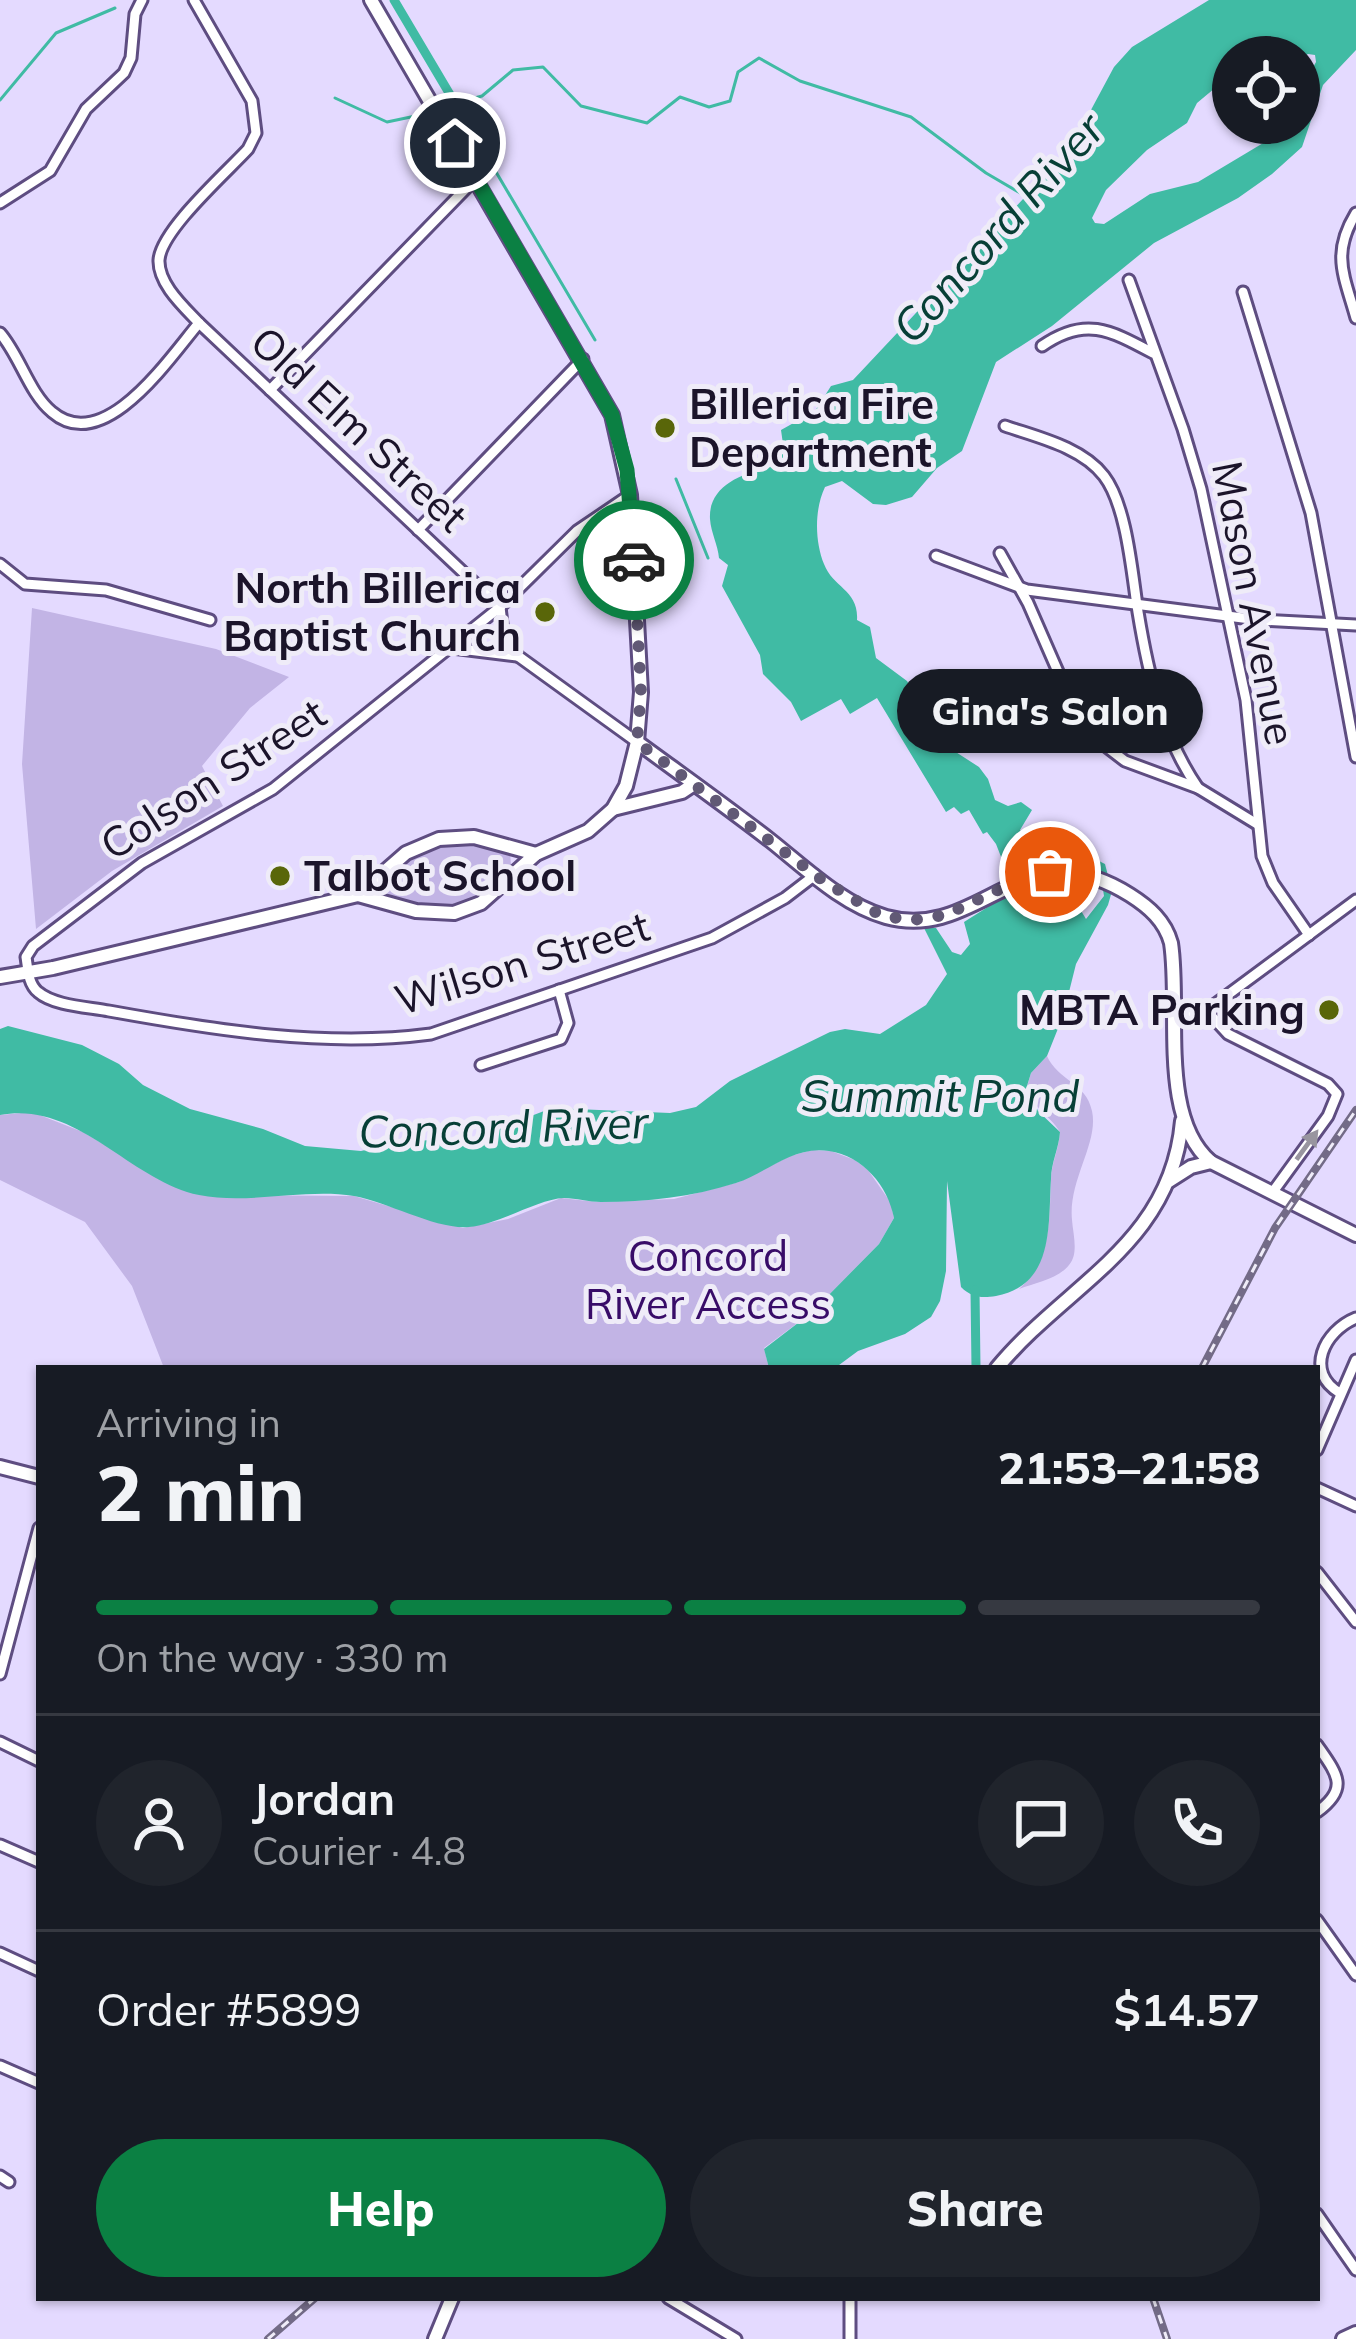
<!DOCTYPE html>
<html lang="en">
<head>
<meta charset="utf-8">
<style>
  :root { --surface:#171b24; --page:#20242c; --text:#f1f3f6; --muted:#9ea1a6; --line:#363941; --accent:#0b8043 }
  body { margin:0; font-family:Mulish,sans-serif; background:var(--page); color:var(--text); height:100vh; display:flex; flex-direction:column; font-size:45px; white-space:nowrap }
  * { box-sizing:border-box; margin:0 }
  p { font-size:39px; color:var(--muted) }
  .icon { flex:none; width:66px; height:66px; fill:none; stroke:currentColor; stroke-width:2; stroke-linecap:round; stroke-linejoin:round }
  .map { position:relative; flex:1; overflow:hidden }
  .details { position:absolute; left:36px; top:1365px; width:1284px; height:936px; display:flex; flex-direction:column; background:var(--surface); border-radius:0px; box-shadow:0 3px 9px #0004 }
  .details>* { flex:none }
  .tools { position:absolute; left:1212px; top:36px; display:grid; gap:24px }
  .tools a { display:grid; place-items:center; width:108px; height:108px; border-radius:50%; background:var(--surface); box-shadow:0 3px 9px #0004; font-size:60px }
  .pin { position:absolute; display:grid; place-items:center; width:102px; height:102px; color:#fff; margin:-51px; border:6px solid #fff; border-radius:50%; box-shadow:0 3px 12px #0007 }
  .courier { position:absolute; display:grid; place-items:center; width:120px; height:120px; margin:-60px; border:9px solid #0b8043; border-radius:50%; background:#fff; color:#222; box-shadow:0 3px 15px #0007 }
  .bubble { position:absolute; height:84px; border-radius:42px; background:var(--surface); box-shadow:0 3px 9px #0004; font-size:39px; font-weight:800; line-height:84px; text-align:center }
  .overview em { font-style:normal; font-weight:800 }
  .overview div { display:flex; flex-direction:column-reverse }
  .overview { display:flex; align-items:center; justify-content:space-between; height:204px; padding:0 60px }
  h1 { font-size:78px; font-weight:800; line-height:90px }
  .bar { display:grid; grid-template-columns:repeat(4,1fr); gap:18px 12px; align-content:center; height:144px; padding:0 60px }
  .bar i { height:15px; border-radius:9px; background:var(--line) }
  .bar .current { background:var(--accent) }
  .bar p { grid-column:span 4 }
  .line { display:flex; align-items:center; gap:30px; padding:0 60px; border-top:3px solid var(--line) }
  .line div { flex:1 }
  .round { display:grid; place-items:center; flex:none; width:126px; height:126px; border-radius:63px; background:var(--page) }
  .button { display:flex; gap:24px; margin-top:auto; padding:24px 60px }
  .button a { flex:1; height:138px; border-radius:72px; background:var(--accent); color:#fff; font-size:48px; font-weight:800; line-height:138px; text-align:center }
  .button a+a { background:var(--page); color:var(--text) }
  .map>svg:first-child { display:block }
  .green { fill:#c2b4e5 }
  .water { fill:#40bba4; fill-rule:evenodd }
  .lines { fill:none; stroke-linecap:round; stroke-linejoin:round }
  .stream { stroke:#40bba4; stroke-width:3 }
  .canal { stroke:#40bba4; stroke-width:9 }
  .street-casing { stroke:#5e4d81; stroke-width:15 }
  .secondary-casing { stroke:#5e4d81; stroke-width:18 }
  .street { stroke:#fff; stroke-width:9 }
  .secondary { stroke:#fff; stroke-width:12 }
  .rail-casing { stroke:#736b87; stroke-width:8 }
  .rail { stroke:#efecf8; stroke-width:3; stroke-dasharray:9; stroke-linecap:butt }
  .oneway { fill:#98959f }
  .done { stroke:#615975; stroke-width:12; stroke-dasharray:0 21.6 }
  .route { stroke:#0b8043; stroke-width:15 }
  .poi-dot { fill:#596609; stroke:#efecf8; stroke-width:4.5 }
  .labels { text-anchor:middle; stroke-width:10; stroke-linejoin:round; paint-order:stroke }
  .poi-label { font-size:42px; font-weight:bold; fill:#1b142a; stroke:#efecf8; text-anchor:start }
  .street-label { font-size:42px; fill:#1b142a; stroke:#efecf8 }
  .park-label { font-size:42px; fill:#380c68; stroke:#efecf8 }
  .water-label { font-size:45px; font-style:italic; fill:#073f36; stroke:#efecf8 }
</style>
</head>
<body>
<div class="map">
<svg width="1356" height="2339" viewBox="0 0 1356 2339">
  <rect width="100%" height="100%" fill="#e4daff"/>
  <g class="green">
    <polygon points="32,608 216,649 289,677 250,708 202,766 223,806 112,871 36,929 22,764"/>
    <path d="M 450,837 L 510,853 L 512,875 L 492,895 L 442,914 L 393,900 C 360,866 427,845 450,837 Z"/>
    <path d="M 1047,1056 C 1058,1081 1086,1082 1092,1111 C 1099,1143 1068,1180 1072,1220 C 1073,1234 1079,1254 1069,1265 C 1058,1279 1035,1283 1019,1289 C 1052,1260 1049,1220 1051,1180 C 1051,1164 1059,1149 1060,1132 C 1049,1114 1033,1109 1027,1087 L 1031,1073 Z"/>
    <polygon points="32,1112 83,1132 170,1184 200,1195 354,1196 463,1228 508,1219 561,1198 597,1202 674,1199 739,1182 790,1156 812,1150 831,1151 855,1160 868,1170 891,1203 894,1218 879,1244 811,1313 764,1348 769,1368 164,1368 132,1286 85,1222 0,1180 0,1115"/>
  </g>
  <path class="water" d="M 1209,0 L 1356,0 L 1356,50 L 1323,85 L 1302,147 L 1272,174 L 1238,198 L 1154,243 L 1052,326 L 996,362 L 962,451 L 937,468 L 912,497 L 886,505 L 873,504 L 842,481 L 825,487 C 814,510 815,542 824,564 C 833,588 859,590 857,620 L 870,627 L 876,658 L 907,681 L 948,747 L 979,767 L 988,779 L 995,800 L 1008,806 L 1021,802 L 1032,810 L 1020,830 C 1047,857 1067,887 1086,919 L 1104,896 L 1100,871 L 1094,863 L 1095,859 L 1105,864 L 1112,891 L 1108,905 L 1076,964 L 1063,1016 L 1047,1056 L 1031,1073 L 1027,1086 L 1038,1111 L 1060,1132 C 1059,1148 1051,1163 1051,1179 C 1048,1224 1055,1285 996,1296 C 982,1298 972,1298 961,1287 L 947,1181 L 946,1271 L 940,1301 L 931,1317 L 905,1334 L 858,1351 L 835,1368 L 769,1368 L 764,1349 L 811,1313 L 879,1244 L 894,1218 C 888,1186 863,1156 829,1151 C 793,1145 767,1173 736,1183 C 692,1197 646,1202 601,1202 C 589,1202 576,1198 564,1198 C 538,1199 500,1224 469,1227 C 437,1230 388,1202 354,1196 C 304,1188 249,1205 199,1195 C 129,1180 77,1100 0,1115 L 0,1029 L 8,1026 L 82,1045 L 119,1064 L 143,1085 L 190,1109 L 263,1129 L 305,1146 L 361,1151 L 404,1141 L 471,1139 L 552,1108 L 670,1113 L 696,1107 L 730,1081 L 830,1032 L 845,1029 L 880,1034 L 926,1005 L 947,974 L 924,928 L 936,928 L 952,952 L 961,955 L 970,944 L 964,922 L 1010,893 L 1019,892 L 1014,890 L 996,844 L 987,832 L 983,834 L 969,810 L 961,814 L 954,807 L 946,812 L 877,698 L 850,714 L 841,699 L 801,721 L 791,702 L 763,674 L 760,655 L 722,586 L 728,565 L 719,558 C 718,545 711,533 710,519 C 708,483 748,472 775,465 L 784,451 L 781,430 L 815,411 L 831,386 L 853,380 L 1070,149 L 1114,67 L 1132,47 ZM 1308,54 L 1315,55 L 1316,62 L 1299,93 L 1299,123 L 1288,123 L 1275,136 L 1198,182 L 1150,194 L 1104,224 L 1095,223 L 1092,218 L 1106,190 L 1147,150 L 1187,123 L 1197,103 L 1221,83 L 1233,84 L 1233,57 L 1299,59 Z"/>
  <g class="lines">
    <g class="stream">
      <polyline points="335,98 387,122 425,114"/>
      <polyline points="0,100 56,33 115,8"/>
      <polyline points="456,104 595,340"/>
      <polyline points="449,105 482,96 513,70 543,67 581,106 647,123 680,97 709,107 730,101 738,72 759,58 800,81 911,117 986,173 1027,197"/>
      <polyline points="676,479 708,558"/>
    </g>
    <g class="canal">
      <polyline points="394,0 455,103"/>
      <polyline points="975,1290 976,1368"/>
    </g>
    <defs>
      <g id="street">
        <path d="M 194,0 L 252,101 L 256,133 L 248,149 C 227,172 161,230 159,260 C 158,284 184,307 199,323 L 500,607 L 503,632 L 518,656 L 637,742"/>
        <polyline points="0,203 50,171 86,109 124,73 131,58 135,14 142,0"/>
        <path d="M 1356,213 C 1331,254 1344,275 1356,318"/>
        <polyline points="1129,280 1183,429 1201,489 1246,700 1262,856 1273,883 1309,935"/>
        <polyline points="1243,292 1311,513 1356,757"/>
        <path d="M 0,333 C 20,356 29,393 52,412 C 104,457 170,357 199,323"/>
        <path d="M 1042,346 C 1085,316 1110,330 1153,353"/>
        <polyline points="270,390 476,178"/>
        <path d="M 1005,426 C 1037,437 1082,447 1104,476 C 1127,506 1132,574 1138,612 C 1148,673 1162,736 1198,788"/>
        <path d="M 630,495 L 577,531 L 500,607 L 273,789 L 142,863 L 33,946 L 26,957 C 28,969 28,984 38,992 C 54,1006 89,1007 109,1011 C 214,1030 325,1048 431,1034 L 712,938 L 785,898 L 815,875"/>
        <polyline points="418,530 583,359"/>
        <polyline points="1000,553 1028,603 1066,690 1095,738 1125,761 1198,788 1257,824"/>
        <polyline points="936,556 1027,590 1258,620 1356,625"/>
        <polyline points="0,564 25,584 106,590 210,620"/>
        <polyline points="452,648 517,656"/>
        <polyline points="1206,1010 1228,1034 1328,1084 1337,1094 1328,1116 1272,1193"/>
        <polyline points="1176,1012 1198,1012 1214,1005 1356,900"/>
        <polyline points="481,1065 561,1039 568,1023 559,990"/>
        <path d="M 1340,1393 C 1304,1372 1324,1331 1356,1318"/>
        <polyline points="1317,1450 1356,1360"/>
        <polyline points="1317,1488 1356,1506"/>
        <polyline points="1317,1572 1356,1622"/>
        <polyline points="0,1674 39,1528"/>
        <polyline points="0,1742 39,1761"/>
        <path d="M 1317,1745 C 1337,1774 1350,1788 1317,1812"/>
        <polyline points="0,1845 39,1862"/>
        <polyline points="1317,1920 1356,1975"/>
        <polyline points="0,1953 39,1971"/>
        <polyline points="0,2066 39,2083"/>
        <polyline points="0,2176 9,2182"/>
        <polyline points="1317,2214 1356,2270"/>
        <polyline points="668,2298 736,2339"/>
        <polyline points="850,2298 850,2339"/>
      </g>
      <g id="secondary">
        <path d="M 637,742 C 682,775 727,807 771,841 C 805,868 843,905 886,917 C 980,943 1022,826 1130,895 C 1149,907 1165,921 1171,943 C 1181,1008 1158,1117 1211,1162 L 1356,1235"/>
        <polyline points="613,809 682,792 694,784"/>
        <polyline points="358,895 416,911 454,913 481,903 536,854 588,831 613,809 626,786 637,742 641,692 630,495 612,415 371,0"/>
        <polyline points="0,977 53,968 358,895 406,853 439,839 474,837 536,854"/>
        <polyline points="1169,1181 1191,1167 1211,1162"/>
        <path d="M 997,1368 C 1066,1284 1171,1245 1182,1121"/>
        <polyline points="0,1467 39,1477"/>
        <polyline points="435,2339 452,2298"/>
        <polyline points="1343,2339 1356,2333"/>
      </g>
    </defs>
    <use href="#street" class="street-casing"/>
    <use href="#secondary" class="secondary-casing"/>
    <use href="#street" class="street"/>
    <use href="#secondary" class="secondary"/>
    <defs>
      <g id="rail">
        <polyline points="1202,1368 1275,1228 1356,1110"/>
        <polyline points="1153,2298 1167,2339"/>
        <polyline points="268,2339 315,2298"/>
      </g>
    </defs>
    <use href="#rail" class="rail-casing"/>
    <use href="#rail" class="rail"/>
  </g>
  <defs><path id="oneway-solid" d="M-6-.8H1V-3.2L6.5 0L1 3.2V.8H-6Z" transform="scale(3)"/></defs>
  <use class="oneway" href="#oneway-solid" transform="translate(1307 1145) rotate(-54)"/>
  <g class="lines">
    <polyline class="done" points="634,560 641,692 637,742 825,882 882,916 913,920 945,915 1019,880 1050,872"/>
    <polyline class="route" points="455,143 612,415 627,470 634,560"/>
  </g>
  <g class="poi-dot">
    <circle cx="665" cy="428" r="12"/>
    <circle cx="545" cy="612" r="12"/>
    <circle cx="280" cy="876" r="12"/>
    <circle cx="1329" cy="1010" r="12"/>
  </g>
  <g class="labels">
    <g class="poi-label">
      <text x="689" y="419">Billerica Fire<tspan x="689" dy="48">Department</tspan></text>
      <text x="521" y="603" text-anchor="end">North Billerica<tspan x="521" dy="48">Baptist Church</tspan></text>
      <text x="304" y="891">Talbot School</text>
      <text x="1305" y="1025" text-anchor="end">MBTA Parking</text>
    </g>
    <g class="street-label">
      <text transform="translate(359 429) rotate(43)" y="15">Old Elm Street</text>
      <text transform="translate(1254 603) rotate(79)" y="15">Mason Avenue</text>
      <text transform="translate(213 779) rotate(-33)" y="15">Colson Street</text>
      <text transform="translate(522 963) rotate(-17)" y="15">Wilson Street</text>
    </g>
    <g class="park-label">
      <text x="708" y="1271">Concord<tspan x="708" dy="48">River Access</tspan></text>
    </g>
    <g class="water-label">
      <text transform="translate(998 228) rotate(-48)" y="16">Concord River</text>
      <text x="940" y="1112">Summit Pond</text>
      <text transform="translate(503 1127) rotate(-2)" y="16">Concord River</text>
    </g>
  </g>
</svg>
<div class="tools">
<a><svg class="icon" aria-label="locate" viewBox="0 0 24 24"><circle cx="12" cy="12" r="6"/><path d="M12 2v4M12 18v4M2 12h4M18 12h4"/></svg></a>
</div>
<div class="pin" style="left:1050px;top:872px;background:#ea580c"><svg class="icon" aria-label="bag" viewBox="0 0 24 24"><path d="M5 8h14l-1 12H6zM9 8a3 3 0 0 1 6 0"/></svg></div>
<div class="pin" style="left:455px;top:143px;background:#1f2937"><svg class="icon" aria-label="home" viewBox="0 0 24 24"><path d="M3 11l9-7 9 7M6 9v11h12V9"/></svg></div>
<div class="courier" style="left:634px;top:560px"><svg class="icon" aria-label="car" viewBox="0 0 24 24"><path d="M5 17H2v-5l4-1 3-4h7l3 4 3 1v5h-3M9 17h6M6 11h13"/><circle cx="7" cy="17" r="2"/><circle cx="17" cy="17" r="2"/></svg></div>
<div class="bubble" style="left:897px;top:669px;width:306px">Gina's Salon</div>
<section class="details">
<div class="overview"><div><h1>2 min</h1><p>Arriving in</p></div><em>21:53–21:58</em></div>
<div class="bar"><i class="current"></i><i class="current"></i><i class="current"></i><i></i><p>On the way · 330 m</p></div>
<div class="line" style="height:216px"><a class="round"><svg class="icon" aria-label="person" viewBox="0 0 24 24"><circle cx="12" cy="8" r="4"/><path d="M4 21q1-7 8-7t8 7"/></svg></a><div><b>Jordan</b><p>Courier · 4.8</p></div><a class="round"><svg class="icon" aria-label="chat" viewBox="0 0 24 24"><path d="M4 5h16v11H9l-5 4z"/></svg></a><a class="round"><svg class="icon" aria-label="phone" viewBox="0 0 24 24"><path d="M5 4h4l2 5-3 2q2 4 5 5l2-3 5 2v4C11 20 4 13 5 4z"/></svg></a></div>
<div class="line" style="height:156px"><div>Order #5899</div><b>$14.57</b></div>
<div class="button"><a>Help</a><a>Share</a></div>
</section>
</div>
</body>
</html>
